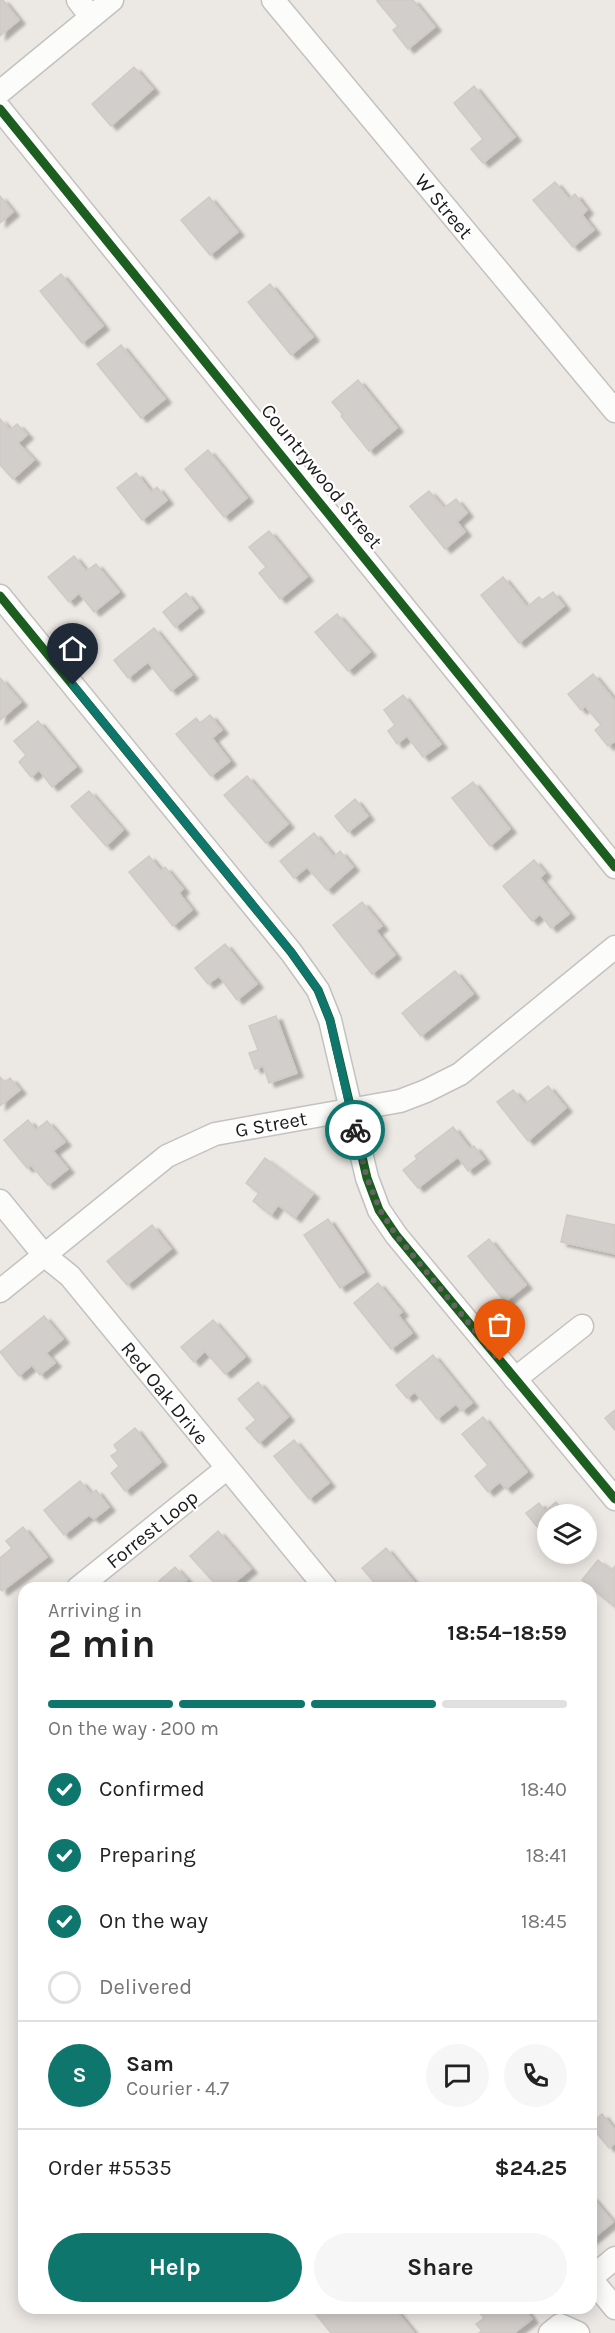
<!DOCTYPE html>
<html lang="en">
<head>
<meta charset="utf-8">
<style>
  :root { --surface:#fff; --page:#f6f6f6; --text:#222; --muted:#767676; --line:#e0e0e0; --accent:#0f766e }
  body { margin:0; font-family:Karla,sans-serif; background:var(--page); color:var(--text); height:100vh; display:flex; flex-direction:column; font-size:22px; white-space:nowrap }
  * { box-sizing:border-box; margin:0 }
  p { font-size:20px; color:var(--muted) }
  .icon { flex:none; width:33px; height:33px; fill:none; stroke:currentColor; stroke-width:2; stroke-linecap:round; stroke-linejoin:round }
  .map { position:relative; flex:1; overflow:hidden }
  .sheet { position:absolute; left:18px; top:1582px; width:579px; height:732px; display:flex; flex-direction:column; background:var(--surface); border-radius:18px; box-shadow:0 3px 15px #0003 }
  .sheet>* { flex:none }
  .fabs { position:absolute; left:537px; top:1504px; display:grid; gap:12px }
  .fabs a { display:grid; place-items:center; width:60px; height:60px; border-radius:50%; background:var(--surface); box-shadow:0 3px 15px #0003; font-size:30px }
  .pin { position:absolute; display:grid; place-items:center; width:51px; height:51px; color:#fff; margin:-62px -26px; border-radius:50% 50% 50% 0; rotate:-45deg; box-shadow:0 0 6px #0007 }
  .pin .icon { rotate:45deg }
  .courier { position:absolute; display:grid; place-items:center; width:60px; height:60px; margin:-30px; border:4px solid #0f766e; border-radius:50%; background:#fff; color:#222; box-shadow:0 2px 8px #0007 }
  .overview em { font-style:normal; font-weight:700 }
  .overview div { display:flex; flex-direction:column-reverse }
  .overview { display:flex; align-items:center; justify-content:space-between; height:102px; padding:0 30px }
  h1 { font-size:39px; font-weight:700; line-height:45px }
  .bar { display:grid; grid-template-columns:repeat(4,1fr); gap:9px 6px; align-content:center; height:72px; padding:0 30px }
  .bar i { height:8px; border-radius:4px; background:var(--line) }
  .bar .on { background:var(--accent) }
  .bar p { grid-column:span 4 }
  .line { display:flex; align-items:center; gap:15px; padding:0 30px; border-top:2px solid var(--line) }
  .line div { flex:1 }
  .round { display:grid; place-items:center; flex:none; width:63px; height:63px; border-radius:32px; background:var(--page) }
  ol { padding:0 30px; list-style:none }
  li { display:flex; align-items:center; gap:18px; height:66px }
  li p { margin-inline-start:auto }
  li .icon { padding:6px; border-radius:50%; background:var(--accent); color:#fff; stroke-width:4 }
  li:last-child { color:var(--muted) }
  li i { width:33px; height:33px; border:3px solid var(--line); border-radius:50% }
  .cta { display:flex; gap:12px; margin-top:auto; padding:12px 30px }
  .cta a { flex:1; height:69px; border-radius:36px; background:var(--accent); color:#fff; font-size:24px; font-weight:700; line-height:69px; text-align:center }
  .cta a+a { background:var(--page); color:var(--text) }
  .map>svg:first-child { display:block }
  .building { fill:#d2cecb; stroke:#cfcac5; stroke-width:1.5; filter:url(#shadow) }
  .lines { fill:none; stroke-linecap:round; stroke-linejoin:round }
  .minor-casing { stroke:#c4c2c0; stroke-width:25 }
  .minor { stroke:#fcfcfb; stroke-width:22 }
  .cycleway-casing { stroke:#fff; stroke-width:13 }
  .cycleway { stroke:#1b5e20; stroke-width:9 }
  .done { stroke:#656362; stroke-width:6; stroke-dasharray:0 10.8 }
  .route { stroke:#0f766e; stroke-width:8 }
  .labels { text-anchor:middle; stroke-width:4.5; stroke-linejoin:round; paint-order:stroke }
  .street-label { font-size:20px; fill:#1c1c1c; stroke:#fff }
</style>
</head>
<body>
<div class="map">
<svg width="615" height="2333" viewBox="0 0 615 2333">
  <defs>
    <filter id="shadow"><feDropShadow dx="6" dy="4" stdDeviation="1.5" flood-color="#0004"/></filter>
  </defs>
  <rect width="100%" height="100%" fill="#ece8e4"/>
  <g class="building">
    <polygon points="0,0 3,0 19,20 0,36"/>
    <polygon points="379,0 413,0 435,27 408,49 393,30 398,26 377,1"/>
    <polygon points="134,67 153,89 111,126 92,104"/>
    <polygon points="474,86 515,137 483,163 471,149 483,139 454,103"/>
    <polygon points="555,182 569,199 575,194 587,210 582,215 594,230 573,247 533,200"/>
    <polygon points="0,196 13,212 0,223"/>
    <polygon points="209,197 238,232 210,255 181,220"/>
    <polygon points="61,274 103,326 82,343 40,291"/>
    <polygon points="270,284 313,337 291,355 248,302"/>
    <polygon points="121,345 165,399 141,418 97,364"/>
    <polygon points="358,380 397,428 369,451 341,416 343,415 332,402"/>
    <polygon points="0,419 10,430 17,424 27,435 18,443 34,460 13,479 0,465"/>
    <polygon points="208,450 247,498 224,517 185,469"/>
    <polygon points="136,473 151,492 157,487 167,500 142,520 117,488"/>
    <polygon points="429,491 444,508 456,499 467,513 457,522 465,532 445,549 410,506"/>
    <polygon points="269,531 307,577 280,599 259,573 266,567 249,547"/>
    <polygon points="74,556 86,571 96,564 119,592 94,612 79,593 69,602 48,577"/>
    <polygon points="503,577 527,607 539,597 542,600 553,592 564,606 519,643 481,595"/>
    <polygon points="186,593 198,608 175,627 163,612"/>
    <polygon points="337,614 370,652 348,671 315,632"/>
    <polygon points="154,628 192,675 171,691 148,662 128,678 114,660"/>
    <polygon points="593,674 615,701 615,741 608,746 595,730 601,725 585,706 581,710 568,694"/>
    <polygon points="0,678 21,702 0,720"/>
    <polygon points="403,695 441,744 423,757 407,736 397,744 388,731 395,725 384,710"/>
    <polygon points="210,715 222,730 212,738 230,761 211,776 176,734 196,718 200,723"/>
    <polygon points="38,721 76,767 52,787 39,770 31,777 19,762 26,755 14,741"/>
    <polygon points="247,776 288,824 266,843 224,795"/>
    <polygon points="473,782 510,829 490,846 452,798"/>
    <polygon points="89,791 123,830 106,846 71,806"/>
    <polygon points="355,799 368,816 348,832 335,816"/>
    <polygon points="314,833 334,857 340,851 353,867 327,890 307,867 294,878 280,861"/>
    <polygon points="149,856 161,871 165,867 183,889 179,893 192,910 173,926 129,872"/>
    <polygon points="534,860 545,873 540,878 569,914 551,928 540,914 532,921 503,886"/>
    <polygon points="362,902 382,926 376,931 395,955 372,974 333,925"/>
    <polygon points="225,944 257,984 237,1000 219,976 208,984 195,968"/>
    <polygon points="455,971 473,994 421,1036 402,1013"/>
    <polygon points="276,1016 297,1073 269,1083 263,1066 255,1069 249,1053 258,1050 249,1026"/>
    <polygon points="0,1077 5,1082 10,1078 20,1090 0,1106"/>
    <polygon points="548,1086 566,1108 528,1141 497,1102 513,1090 525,1104"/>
    <polygon points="28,1120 36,1130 47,1121 65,1142 53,1151 68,1169 48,1185 31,1165 27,1168 4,1140"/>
    <polygon points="453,1127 470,1149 474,1146 484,1159 468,1171 458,1157 418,1188 403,1170 417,1159 415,1156"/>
    <polygon points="265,1158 313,1194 295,1218 278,1205 271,1215 253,1201 259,1193 246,1183"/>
    <polygon points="567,1215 615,1225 615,1254 561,1242"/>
    <polygon points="328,1219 364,1272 340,1288 304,1235"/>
    <polygon points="152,1225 171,1249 127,1285 107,1261"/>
    <polygon points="489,1239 526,1285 505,1302 468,1256"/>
    <polygon points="378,1283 402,1312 398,1315 412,1333 391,1349 354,1303"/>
    <polygon points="44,1316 63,1339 46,1353 55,1363 40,1375 32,1365 19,1376 0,1352"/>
    <polygon points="213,1320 245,1357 225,1374 205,1351 194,1362 181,1347"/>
    <polygon points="433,1355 472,1403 462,1411 456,1404 437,1419 415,1392 407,1398 396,1385"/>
    <polygon points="258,1382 288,1417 259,1443 246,1428 256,1420 238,1399"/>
    <polygon points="615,1410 615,1430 605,1418"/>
    <polygon points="483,1417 527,1472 506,1489 500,1482 488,1492 475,1476 488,1465 462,1434"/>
    <polygon points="135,1428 161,1462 125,1491 111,1473 119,1466 111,1456 118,1451 114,1445"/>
    <polygon points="294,1440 329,1483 309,1499 274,1456"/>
    <polygon points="80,1481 91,1494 96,1490 109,1507 94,1519 89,1515 64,1535 44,1510"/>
    <polygon points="556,1502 566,1515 548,1515 548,1540 526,1513 539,1503 545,1511"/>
    <polygon points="23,1527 47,1557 2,1591 0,1589 0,1558 12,1548 6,1541"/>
    <polygon points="218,1531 251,1569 228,1588 219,1588 190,1556"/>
    <polygon points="386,1548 419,1588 379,1588 362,1568"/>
    <polygon points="598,1560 611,1571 615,1566 615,1607 582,1580"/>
    <polygon points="175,1567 187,1580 178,1588 166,1588 159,1581"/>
    <polygon points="602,2114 615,2130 615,2143 609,2148 591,2126 591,2123"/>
    <polygon points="591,2196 613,2222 591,2240"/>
    <polygon points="311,2308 394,2308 414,2333 331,2333"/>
    <polygon points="484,2308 524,2308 532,2319 514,2333 479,2333 482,2331 476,2324 484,2318 479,2312"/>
  </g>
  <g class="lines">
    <defs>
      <g id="minor">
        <polyline points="78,0 91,17"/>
        <polyline points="273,0 615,411"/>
        <polyline points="0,92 112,0"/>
        <polyline points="0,109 615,867"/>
        <polyline points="0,596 291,952 318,990 330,1020 367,1178 379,1210 396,1235 615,1499"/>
        <polyline points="0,1201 44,1255 70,1276 326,1588"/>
        <polyline points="0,1291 167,1156 215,1134 400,1101 426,1091 460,1074 615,947"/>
        <polyline points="515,1379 582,1326"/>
        <polyline points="78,1588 226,1469"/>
        <polyline points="591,2278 615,2258"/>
        <polyline points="591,2279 615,2308"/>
        <polyline points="550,2333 560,2325 578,2333"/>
      </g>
    </defs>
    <use href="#minor" class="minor-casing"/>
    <use href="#minor" class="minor"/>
    <defs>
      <g id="cycleway">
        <polyline points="0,109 615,867"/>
        <polyline points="0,596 291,952 318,990 330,1020 367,1178 379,1210 396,1235 615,1499"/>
      </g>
    </defs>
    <use href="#cycleway" class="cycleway-casing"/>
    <use href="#cycleway" class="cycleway"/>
  </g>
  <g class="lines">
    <polyline class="done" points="355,1130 367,1178 380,1210 396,1235 500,1361"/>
    <polyline class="route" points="73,685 291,952 318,990 330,1020 355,1130"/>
  </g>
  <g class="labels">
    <g class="street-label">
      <text transform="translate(444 206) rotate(50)" y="7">W Street</text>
      <text transform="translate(322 476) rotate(51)" y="7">Countrywood Street</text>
      <text transform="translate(271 1124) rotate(-10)" y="7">G Street</text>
      <text transform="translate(165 1393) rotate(51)" y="7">Red Oak Drive</text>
      <text transform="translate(152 1529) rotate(-39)" y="7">Forrest Loop</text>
    </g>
  </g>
</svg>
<div class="fabs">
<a><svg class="icon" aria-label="layers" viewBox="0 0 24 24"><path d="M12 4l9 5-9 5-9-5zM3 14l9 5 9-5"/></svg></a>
</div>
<div class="pin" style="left:500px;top:1361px;background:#ea580c"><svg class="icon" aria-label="bag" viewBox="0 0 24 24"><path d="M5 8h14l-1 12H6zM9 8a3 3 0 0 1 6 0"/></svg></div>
<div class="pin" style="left:73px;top:685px;background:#1f2937"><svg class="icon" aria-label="home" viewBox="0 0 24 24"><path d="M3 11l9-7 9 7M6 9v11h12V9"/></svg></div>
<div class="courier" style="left:355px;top:1130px"><svg class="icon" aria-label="bike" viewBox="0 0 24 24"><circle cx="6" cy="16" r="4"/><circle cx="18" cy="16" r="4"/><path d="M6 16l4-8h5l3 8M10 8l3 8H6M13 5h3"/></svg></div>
<section class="sheet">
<div class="overview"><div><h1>2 min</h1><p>Arriving in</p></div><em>18:54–18:59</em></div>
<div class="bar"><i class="on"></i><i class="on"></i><i class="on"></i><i></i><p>On the way · 200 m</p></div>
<ol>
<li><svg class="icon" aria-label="check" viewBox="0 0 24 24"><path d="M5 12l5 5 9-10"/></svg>Confirmed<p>18:40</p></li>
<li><svg class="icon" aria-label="check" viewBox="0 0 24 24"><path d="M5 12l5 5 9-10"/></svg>Preparing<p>18:41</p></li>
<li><svg class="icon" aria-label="check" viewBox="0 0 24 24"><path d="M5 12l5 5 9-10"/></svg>On the way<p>18:45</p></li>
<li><i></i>Delivered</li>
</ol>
<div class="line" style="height:108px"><b class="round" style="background:var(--accent);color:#fff">S</b><div><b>Sam</b><p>Courier · 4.7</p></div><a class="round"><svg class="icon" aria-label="chat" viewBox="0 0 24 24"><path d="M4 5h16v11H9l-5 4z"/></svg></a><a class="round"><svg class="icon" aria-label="phone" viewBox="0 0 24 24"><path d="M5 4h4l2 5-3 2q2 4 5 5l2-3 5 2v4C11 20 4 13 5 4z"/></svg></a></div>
<div class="line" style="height:78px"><div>Order #5535</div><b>$24.25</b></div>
<div class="cta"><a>Help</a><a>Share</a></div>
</section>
</div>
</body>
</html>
